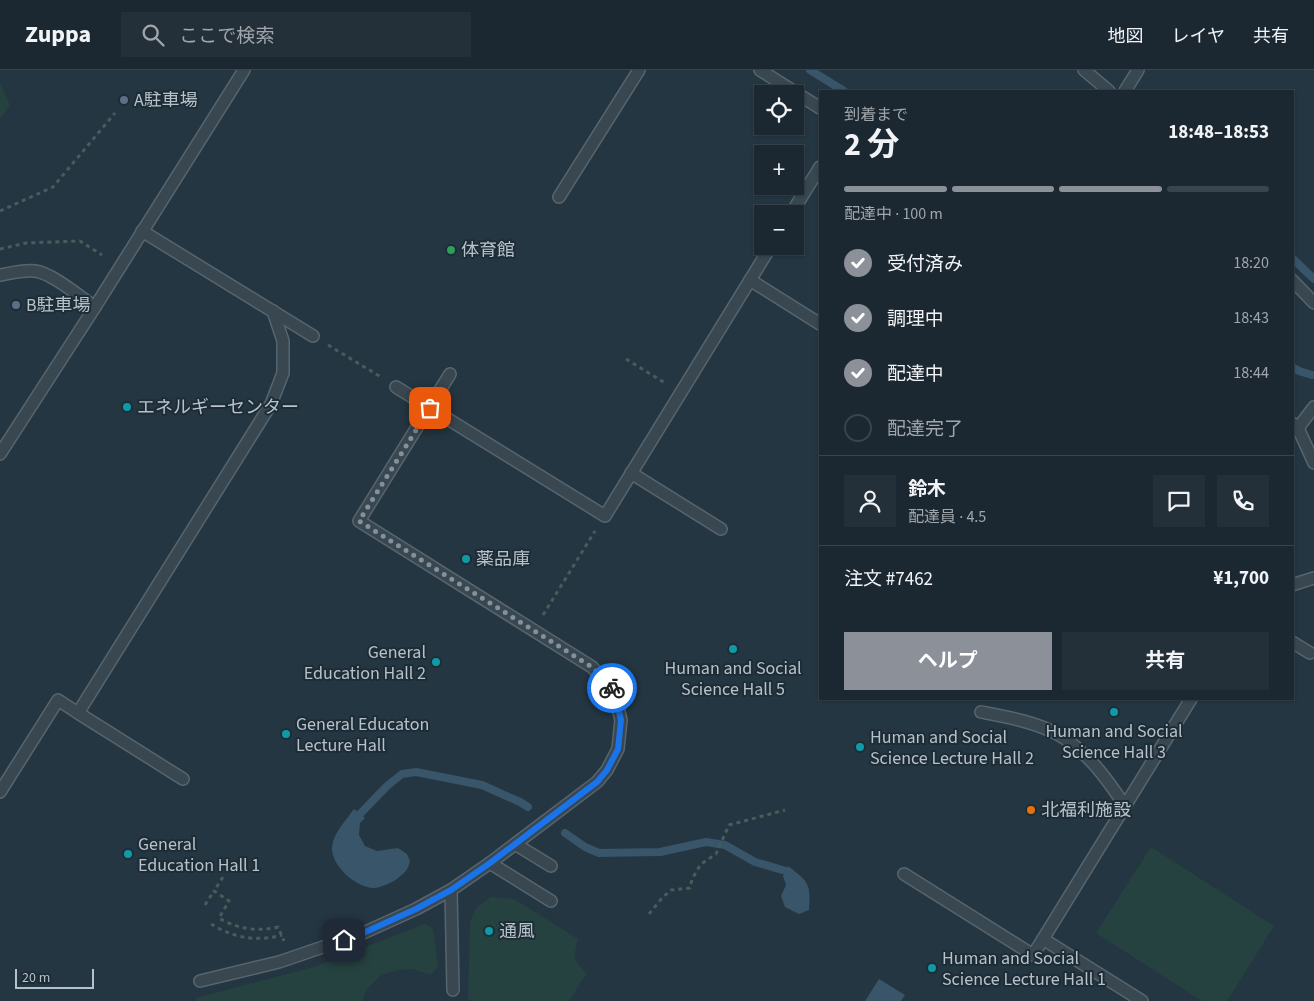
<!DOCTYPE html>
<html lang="ja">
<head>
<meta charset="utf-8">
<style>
  :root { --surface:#1b2831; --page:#243039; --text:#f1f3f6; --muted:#a0a6ab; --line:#39444d; --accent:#8c9099 }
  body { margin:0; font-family:"Source Sans 3","Noto Sans JP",sans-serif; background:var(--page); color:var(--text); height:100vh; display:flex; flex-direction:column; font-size:19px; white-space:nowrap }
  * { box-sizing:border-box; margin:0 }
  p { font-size:16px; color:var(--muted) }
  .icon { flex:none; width:28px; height:28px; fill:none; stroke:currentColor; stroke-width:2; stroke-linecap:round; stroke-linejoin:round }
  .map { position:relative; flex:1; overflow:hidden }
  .panel { position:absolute; left:819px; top:20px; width:475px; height:610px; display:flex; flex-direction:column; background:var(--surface); border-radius:0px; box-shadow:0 1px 4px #0004,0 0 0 1px var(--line) }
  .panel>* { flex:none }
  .controls { position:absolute; left:754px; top:15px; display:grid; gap:10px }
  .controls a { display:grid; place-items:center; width:50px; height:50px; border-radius:0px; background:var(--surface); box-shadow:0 1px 4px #0004,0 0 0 1px var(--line); font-size:25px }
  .scale { position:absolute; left:15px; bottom:12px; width:79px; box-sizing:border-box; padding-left:5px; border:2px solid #b5c2cb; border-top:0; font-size:14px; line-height:18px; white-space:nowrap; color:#b5c2cb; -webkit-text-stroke:4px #1e2c36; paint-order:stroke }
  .pin { position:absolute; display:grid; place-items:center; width:42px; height:42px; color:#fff; margin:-21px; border-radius:10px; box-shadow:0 2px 8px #0006 }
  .courier { position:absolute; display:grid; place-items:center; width:50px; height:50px; margin:-25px; border:4px solid #1a73e8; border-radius:50%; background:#fff; color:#222; box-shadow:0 1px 6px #0007 }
  .head em { font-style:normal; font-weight:700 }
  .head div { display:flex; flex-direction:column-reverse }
  .head { display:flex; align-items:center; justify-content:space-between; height:85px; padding:0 25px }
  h1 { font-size:32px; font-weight:700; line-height:38px }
  .bar { display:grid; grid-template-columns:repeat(4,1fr); gap:8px 5px; align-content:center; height:60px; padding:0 25px }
  .bar i { height:6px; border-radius:4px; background:var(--line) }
  .bar .current { background:var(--accent) }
  .bar p { grid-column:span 4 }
  .line { display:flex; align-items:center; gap:12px; padding:0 25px; border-top:1px solid var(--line) }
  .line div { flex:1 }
  .round { display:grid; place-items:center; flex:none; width:52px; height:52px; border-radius:0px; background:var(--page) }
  ol { padding:0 25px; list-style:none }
  li { display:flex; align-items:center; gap:15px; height:55px }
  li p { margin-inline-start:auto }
  li .icon { padding:5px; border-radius:50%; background:var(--accent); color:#fff; stroke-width:4 }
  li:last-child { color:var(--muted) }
  li i { width:28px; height:28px; border:2px solid var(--line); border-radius:50% }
  .cta { display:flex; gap:10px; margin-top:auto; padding:10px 25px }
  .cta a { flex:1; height:58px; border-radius:0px; background:var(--accent); color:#fff; font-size:20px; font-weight:700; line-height:58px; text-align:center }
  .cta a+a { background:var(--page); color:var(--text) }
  header { display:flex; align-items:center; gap:30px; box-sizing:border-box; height:70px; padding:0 25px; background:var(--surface); border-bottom:1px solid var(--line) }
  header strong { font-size:24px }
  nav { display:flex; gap:28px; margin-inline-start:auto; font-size:18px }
  .search { width:350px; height:45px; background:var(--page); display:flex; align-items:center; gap:12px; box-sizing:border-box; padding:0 18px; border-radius:0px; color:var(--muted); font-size:19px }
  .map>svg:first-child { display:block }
  .green { fill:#264240 }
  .water { fill:#385569 }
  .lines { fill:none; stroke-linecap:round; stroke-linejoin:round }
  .stream { stroke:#385569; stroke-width:8 }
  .lane-casing { stroke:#57656e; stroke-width:14 }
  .path { stroke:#455e5c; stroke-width:3; stroke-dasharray:4 4; stroke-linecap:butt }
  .lane { stroke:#394751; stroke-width:11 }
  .done { stroke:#82919b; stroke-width:5; stroke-dasharray:0 9 }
  .route { stroke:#1a73e8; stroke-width:6 }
  .service-dot { fill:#5c6f8a; stroke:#1e2c36; stroke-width:2 }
  .leisure-dot { fill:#2e9e5b; stroke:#1e2c36; stroke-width:2 }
  .culture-dot { fill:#0f9aa8; stroke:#1e2c36; stroke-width:2 }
  .food-dot { fill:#e8710a; stroke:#1e2c36; stroke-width:2 }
  .labels { text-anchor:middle; stroke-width:4; stroke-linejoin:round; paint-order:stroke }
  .poi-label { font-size:18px; fill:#b5c2cb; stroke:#1e2c36; text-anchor:start }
</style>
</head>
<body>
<header>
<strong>Zuppa</strong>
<div class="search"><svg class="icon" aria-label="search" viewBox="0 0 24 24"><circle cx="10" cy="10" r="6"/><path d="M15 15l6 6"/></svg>ここで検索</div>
<nav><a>地図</a><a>レイヤ</a><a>共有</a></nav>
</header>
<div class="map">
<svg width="1314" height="931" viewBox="0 0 1314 931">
  <rect width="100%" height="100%" fill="#243641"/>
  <g class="green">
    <polygon points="0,13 10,35 0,49"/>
    <polygon points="1151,777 1274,856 1227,931 1202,931 1096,863"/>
    <path d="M 491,827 L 514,829 L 578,869 C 573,886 573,891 587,903 L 569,931 L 471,931 L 468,929 L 470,852 L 477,837 Z"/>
    <polygon points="425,854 433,859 438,897 430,905 413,899 398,900 381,905 367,919 362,931 195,931 197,928 203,926 314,897"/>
  </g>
  <g class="water">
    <path d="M 354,739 L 365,748 L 360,753 L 359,765 L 365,776 L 377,781 L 398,778 L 407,784 L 410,791 C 407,802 405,802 397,809 C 391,813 382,817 375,818 C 356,819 326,792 333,772 C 336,760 347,749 354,739 Z"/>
    <path d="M 788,796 C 809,812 811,814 809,840 L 799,844 L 785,837 L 781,826 L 786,815 L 783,806 Z"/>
    <polygon points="879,909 905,925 901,931 865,931"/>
  </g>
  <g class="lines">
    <g class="stream">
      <polyline points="810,0 844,21"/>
      <polyline points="1292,188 1314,209"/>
      <polyline points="1292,297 1299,301 1312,305"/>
      <polyline points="360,744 387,716 402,704 416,702 482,715 520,732 528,737"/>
      <polyline points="565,763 585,777 599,783 660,782 706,772 725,775 755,792 786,801"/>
    </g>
    <defs>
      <g id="lane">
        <polyline points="760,0 820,38"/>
        <polyline points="1084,0 1109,21"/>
        <polyline points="1125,21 1138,0"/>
        <polyline points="559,127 639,0"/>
        <polyline points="791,144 820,97"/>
        <polyline points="142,161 313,266"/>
        <path d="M 0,205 C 11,203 24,200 35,201 C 52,203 80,227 95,237"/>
        <polyline points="750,210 820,254"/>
        <polyline points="1292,210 1314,233"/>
        <polyline points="396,317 605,446 771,176"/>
        <polyline points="1292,353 1298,358 1314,393"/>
        <polyline points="1298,358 1314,337"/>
        <polyline points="0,384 95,237 244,0"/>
        <polyline points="631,403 721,459"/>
        <polyline points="1292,515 1314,508"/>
        <polyline points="1292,572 1310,583"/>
        <path d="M 981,642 C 1007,647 1036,652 1059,665 C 1088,682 1107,709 1125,736"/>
        <polyline points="183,709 78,643 271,334 283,303 283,271 273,241"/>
        <polyline points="0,722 58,630 78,643"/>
        <polyline points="515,774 551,796"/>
        <polyline points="490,793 551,831"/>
        <polyline points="904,804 1033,885 1043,869 1142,931"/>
        <polyline points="451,820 453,920"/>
        <polyline points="1043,869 1191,629"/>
        <polyline points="200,911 279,892 361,864 416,839 451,820 490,793 597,712 607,700 618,679 621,650 614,621 592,597 359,451 450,304"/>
      </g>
    </defs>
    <use href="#lane" class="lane-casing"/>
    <g class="path">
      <polyline points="0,141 53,117 115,43"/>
      <polyline points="0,179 26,173 80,171 102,185"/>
      <polyline points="328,275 381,307"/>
      <polyline points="626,289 665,313"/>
      <polyline points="543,545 595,461"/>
      <path d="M 223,807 L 214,821 L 229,831 L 219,848 C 237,859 258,862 278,857 L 284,871"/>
      <polyline points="205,835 214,821"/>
      <polyline points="649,844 662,828 671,820 690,818 692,809 701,794 716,784 729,755 785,740"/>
      <path d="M 211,854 C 234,868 256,872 282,865"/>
    </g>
    <use href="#lane" class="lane"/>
  </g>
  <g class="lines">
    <polyline class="done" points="430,338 359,451 592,597 612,618"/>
    <polyline class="route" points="344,870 361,864 416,839 451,820 490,793 597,712 607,700 618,679 621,650 614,621 612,618"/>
  </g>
  <g class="service-dot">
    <circle cx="124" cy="30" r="5"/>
    <circle cx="16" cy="235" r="5"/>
  </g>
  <circle class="leisure-dot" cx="451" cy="180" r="5"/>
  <g class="culture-dot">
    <circle cx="127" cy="337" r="5"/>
    <circle cx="466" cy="489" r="5"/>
    <circle cx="733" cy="579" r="5"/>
    <circle cx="436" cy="592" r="5"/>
    <circle cx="1114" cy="642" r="5"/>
    <circle cx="286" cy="664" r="5"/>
    <circle cx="860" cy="677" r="5"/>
    <circle cx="128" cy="784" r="5"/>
    <circle cx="489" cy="861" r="5"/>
    <circle cx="932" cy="898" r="5"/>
  </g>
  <circle class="food-dot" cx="1031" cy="740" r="5"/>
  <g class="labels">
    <g class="poi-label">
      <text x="134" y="36">A駐車場</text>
      <text x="461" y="186">体育館</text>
      <text x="26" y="241">B駐車場</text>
      <text x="137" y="343">エネルギーセンター</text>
      <text x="476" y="495">薬品庫</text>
      <text x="426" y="588" text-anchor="end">General<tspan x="426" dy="21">Education Hall 2</tspan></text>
      <text x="733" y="604" text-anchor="middle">Human and Social<tspan x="733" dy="21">Science Hall 5</tspan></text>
      <text x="296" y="660">General Educaton<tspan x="296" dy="21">Lecture Hall</tspan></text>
      <text x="1114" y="667" text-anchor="middle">Human and Social<tspan x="1114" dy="21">Science Hall 3</tspan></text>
      <text x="870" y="673">Human and Social<tspan x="870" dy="21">Science Lecture Hall 2</tspan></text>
      <text x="1041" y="746">北福利施設</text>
      <text x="138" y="780">General<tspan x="138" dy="21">Education Hall 1</tspan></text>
      <text x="499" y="867">通風</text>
      <text x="942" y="894">Human and Social<tspan x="942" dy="21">Science Lecture Hall 1</tspan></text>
    </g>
  </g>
</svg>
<div class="controls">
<a><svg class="icon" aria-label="locate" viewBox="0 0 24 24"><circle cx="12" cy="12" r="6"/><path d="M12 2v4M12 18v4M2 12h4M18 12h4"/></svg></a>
<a>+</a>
<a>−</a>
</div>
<div class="scale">20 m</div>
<div class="pin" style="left:430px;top:338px;background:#ea580c"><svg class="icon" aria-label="bag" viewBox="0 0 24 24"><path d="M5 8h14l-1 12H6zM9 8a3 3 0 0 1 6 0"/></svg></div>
<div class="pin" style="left:344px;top:870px;background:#1f2937"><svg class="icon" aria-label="home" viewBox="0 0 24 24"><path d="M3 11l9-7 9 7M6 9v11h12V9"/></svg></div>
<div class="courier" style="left:612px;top:618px"><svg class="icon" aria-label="bike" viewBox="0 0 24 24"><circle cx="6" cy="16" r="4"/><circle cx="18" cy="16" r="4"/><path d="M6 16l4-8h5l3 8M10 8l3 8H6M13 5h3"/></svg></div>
<section class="panel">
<div class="head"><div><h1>2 分</h1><p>到着まで</p></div><em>18:48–18:53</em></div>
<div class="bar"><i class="current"></i><i class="current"></i><i class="current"></i><i></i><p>配達中 · 100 m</p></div>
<ol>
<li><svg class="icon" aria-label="check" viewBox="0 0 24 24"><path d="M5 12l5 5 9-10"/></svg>受付済み<p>18:20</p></li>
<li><svg class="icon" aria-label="check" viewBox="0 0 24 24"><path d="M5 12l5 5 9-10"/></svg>調理中<p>18:43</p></li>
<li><svg class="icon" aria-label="check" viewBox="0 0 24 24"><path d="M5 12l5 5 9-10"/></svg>配達中<p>18:44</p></li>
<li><i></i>配達完了</li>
</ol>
<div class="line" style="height:90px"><a class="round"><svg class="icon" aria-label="person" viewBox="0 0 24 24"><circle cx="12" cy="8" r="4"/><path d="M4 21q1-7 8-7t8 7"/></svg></a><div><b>鈴木</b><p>配達員 · 4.5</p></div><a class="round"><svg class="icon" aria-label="chat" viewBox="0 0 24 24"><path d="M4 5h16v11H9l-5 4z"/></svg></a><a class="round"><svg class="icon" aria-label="phone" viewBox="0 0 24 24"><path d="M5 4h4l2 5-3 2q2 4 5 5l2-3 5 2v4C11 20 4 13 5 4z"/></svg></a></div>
<div class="line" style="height:65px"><div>注文 #7462</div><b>¥1,700</b></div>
<div class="cta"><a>ヘルプ</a><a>共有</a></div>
</section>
</div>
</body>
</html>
